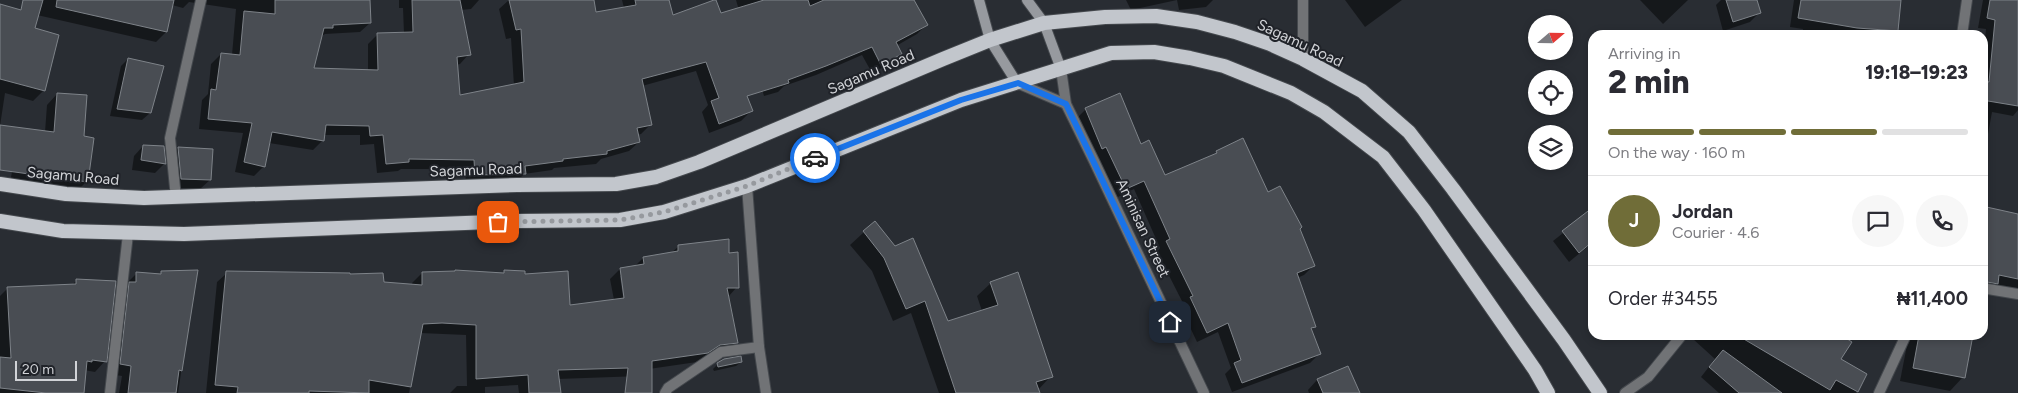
<!DOCTYPE html>
<html lang="en">
<head>
<meta charset="utf-8">
<style>
  :root { --surface:#fff; --page:#f7f7f7; --text:#2b2b33; --muted:#7c7c81; --line:#e1e1e2; --accent:#706d38 }
  body { margin:0; font-family:Figtree,sans-serif; background:var(--page); color:var(--text); height:100vh; display:flex; flex-direction:column; font-size:19px; white-space:nowrap }
  * { box-sizing:border-box; margin:0 }
  p { font-size:16px; color:var(--muted) }
  .icon { flex:none; width:28px; height:28px; fill:none; stroke:currentColor; stroke-width:2; stroke-linecap:round; stroke-linejoin:round }
  .map { position:relative; flex:1; overflow:hidden }
  .drawer { position:absolute; left:1588px; top:30px; width:400px; height:310px; display:flex; flex-direction:column; background:var(--surface); border-radius:15px; box-shadow:0 2px 8px #0003 }
  .drawer>* { flex:none }
  .needle { width:32px; rotate:70deg }
  .controls { position:absolute; left:1528px; top:15px; display:grid; gap:10px }
  .controls a { display:grid; place-items:center; width:45px; height:45px; border-radius:50%; background:var(--surface); box-shadow:0 2px 8px #0003; font-size:25px }
  .scale { position:absolute; left:15px; bottom:12px; width:62px; box-sizing:border-box; padding-left:5px; border:2px solid #d1d3d7; border-top:0; font-size:14px; line-height:18px; white-space:nowrap; color:#d1d3d7; -webkit-text-stroke:4px #202329; paint-order:stroke }
  .pin { position:absolute; display:grid; place-items:center; width:42px; height:42px; color:#fff; margin:-21px; border-radius:10px; box-shadow:0 2px 8px #0006 }
  .courier { position:absolute; display:grid; place-items:center; width:50px; height:50px; margin:-25px; border:4px solid #1a73e8; border-radius:50%; background:#fff; color:#222; box-shadow:0 1px 6px #0007 }
  .headline em { font-style:normal; font-weight:800 }
  .headline div { display:flex; flex-direction:column-reverse }
  .headline { display:flex; align-items:center; justify-content:space-between; height:85px; padding:0 20px }
  h1 { font-size:32px; font-weight:800; line-height:38px }
  .bar { display:grid; grid-template-columns:repeat(4,1fr); gap:8px 5px; align-content:center; height:60px; padding:0 20px }
  .bar i { height:6px; border-radius:4px; background:var(--line) }
  .bar .selected { background:var(--accent) }
  .bar p { grid-column:span 4 }
  .line { display:flex; align-items:center; gap:12px; padding:0 20px; border-top:1px solid var(--line) }
  .line div { flex:1 }
  .round { display:grid; place-items:center; flex:none; width:52px; height:52px; border-radius:26px; background:var(--page) }
  .map>svg:first-child { display:block }
  .shadow { fill:#0007; fill-rule:evenodd }
  .building { fill:#494d53; stroke:#7e8389 }
  .lines { fill:none; stroke-linecap:round; stroke-linejoin:round }
  .minor-casing { stroke:#44484d; stroke-width:12 }
  .secondary-casing { stroke:#44484d; stroke-width:12 }
  .trunk-casing { stroke:#44484d; stroke-width:16 }
  .minor { stroke:#717376; stroke-width:10 }
  .secondary { stroke:#979a9f; stroke-width:10 }
  .trunk { stroke:#c2c6cc; stroke-width:14 }
  .done { stroke:#96999e; stroke-width:5; stroke-dasharray:0 9 }
  .route { stroke:#1a73e8; stroke-width:6 }
  .labels { text-anchor:middle; stroke-width:4; stroke-linejoin:round; paint-order:stroke }
  .street-label { font-size:15px; fill:#d1d3d7; stroke:#202329 }
</style>
</head>
<body>
<div class="map">
<svg width="2018" height="393" viewBox="0 0 2018 393">
  <rect width="100%" height="100%" fill="#292d33"/>
  <g class="shadow">
    <polygon points="25,0 368,0 370,23 360,32 325,34 320,37 312,69 368,71 368,44 378,34 404,34 403,8 399,8 399,0 479,0 471,9 461,10 469,54 460,64 456,65 459,97 514,86 511,38 506,39 499,9 509,0 594,0 596,13 624,8 622,0 668,0 672,16 749,94 746,97 751,111 741,121 709,133 702,112 708,105 696,71 642,86 651,124 641,134 637,135 639,142 629,151 601,159 596,164 554,168 552,170 524,174 515,183 466,185 465,169 401,169 398,171 377,173 374,144 360,145 360,135 324,135 323,140 313,150 269,143 264,166 254,176 235,172 243,133 199,129 202,100 208,94 211,64 221,54 232,55 236,9 189,2 183,8 172,5 166,32 156,42 37,15 34,29 44,90 33,101 5,93 0,126 0,6 23,12"/>
    <polygon points="736,0 913,0 926,25 917,34 896,46 901,53 891,63 872,73 862,55 816,75 784,86 778,92 764,96"/>
    <polygon points="1126,0 1177,0 1131,10"/>
    <polygon points="1177,0 1213,0 1206,7 1179,10"/>
    <polygon points="1345,0 1402,0 1365,27"/>
    <polygon points="1640,0 1688,0 1663,24"/>
    <polygon points="1721,0 1755,0 1759,13 1750,22 1723,31 1716,5"/>
    <polygon points="1794,0 1900,0 1897,30 1892,35 1802,35 1803,29 1790,27"/>
    <polygon points="1983,0 2018,0 2018,110 2013,116 1992,112 1988,134 1982,139 1982,70 1986,29 1978,28"/>
    <polygon points="128,59 150,113 142,120 110,116 121,66"/>
    <polygon points="57,94 87,181 76,192 10,183 14,160 0,158 0,126 45,132 47,105"/>
    <polygon points="1086,109 1141,146 1165,177 1213,157 1217,153 1242,140 1268,194 1299,229 1314,265 1304,275 1297,278 1315,326 1311,330 1319,354 1310,363 1232,392 1225,374 1231,368 1218,332 1197,342 1181,308 1184,305 1157,252 1160,248 1134,189 1116,198 1076,119"/>
    <polygon points="143,146 164,164 155,173 132,170 134,156"/>
    <polygon points="178,148 210,180 200,189 172,188 169,158"/>
    <polygon points="1982,207 2018,214 2018,291 1982,292"/>
    <polygon points="1592,210 1592,243 1569,262 1553,241"/>
    <polygon points="875,222 947,323 982,311 977,296 991,283 1051,376 1038,390 1038,393 939,393 911,313 893,321 872,271 850,245"/>
    <path d="M 679,246 L 728,254 L 737,287 L 728,297 L 737,342 L 727,352 L 709,355 L 697,362 L 649,369 L 641,376 L 558,379 L 560,393 L 519,393 L 518,385 L 485,387 L 485,393 L 450,393 L 457,386 L 467,386 L 466,335 L 420,333 L 409,393 L 206,393 L 217,282 L 227,273 L 413,286 L 412,283 L 422,273 L 502,274 L 505,271 L 524,275 L 569,307 L 614,300 L 610,279 L 620,269 L 634,267 L 643,258 L 671,253 ZM 620,276 L 622,276 L 626,304 L 624,304 Z"/>
    <polygon points="196,272 178,393 119,393 122,376 110,374 126,284 137,273 159,275 161,273"/>
    <polygon points="77,280 105,361 95,372 84,370 82,393 0,393 0,296 8,288 72,285"/>
    <polygon points="1697,335 1853,335 1839,360 1866,374 1856,393 1719,393 1701,377 1715,359 1693,339"/>
    <polygon points="1909,335 1972,335 1963,377 1950,391 1900,381"/>
    <polygon points="741,362 736,366 714,371 713,369 718,364"/>
    <polygon points="1347,367 1358,393 1309,393 1308,390 1317,380"/>
  </g>
  <g class="building">
    <polygon points="23,0 43,0 35,28 59,35 45,91 0,79 0,4 21,10"/>
    <polygon points="57,0 174,0 167,32 56,7"/>
    <polygon points="275,0 370,0 371,23 333,25 333,28 324,28 314,68 378,70 377,33 413,32 412,0 460,0 471,55 457,57 460,95 524,82 521,29 516,30 509,0 594,0 596,12 636,5 635,0 669,0 673,15 714,0 716,0 721,13 764,0 808,0 810,6 824,0 914,0 928,25 896,42 902,54 881,65 872,47 826,66 788,80 789,83 747,96 753,111 719,124 711,101 719,98 706,62 642,79 652,125 637,128 640,142 607,151 607,154 563,159 563,161 525,166 526,174 475,175 474,160 409,159 409,162 386,164 383,135 370,136 369,126 326,125 324,141 272,132 265,167 244,162 252,123 208,119 211,89 216,90 221,53 240,55 244,11 275,14"/>
    <polygon points="1726,0 1757,0 1761,13 1733,22"/>
    <polygon points="1801,0 1901,0 1898,31 1857,28 1798,18"/>
    <polygon points="1990,0 2018,0 2018,106 1982,100 1982,81 1989,82 1995,20 1987,18"/>
    <polygon points="128,58 164,66 151,113 117,109"/>
    <polygon points="57,93 87,95 84,136 94,138 88,182 0,170 0,125 54,132"/>
    <polygon points="1120,93 1141,144 1149,140 1165,175 1217,153 1216,151 1243,138 1268,192 1280,186 1302,227 1300,229 1315,266 1297,273 1316,327 1311,328 1321,354 1242,383 1234,363 1241,360 1228,323 1207,333 1190,297 1193,296 1166,241 1170,239 1144,181 1126,189 1106,147 1102,149 1085,108"/>
    <polygon points="143,145 164,146 166,164 141,160"/>
    <polygon points="178,147 213,149 211,180 181,179"/>
    <polygon points="1982,206 2018,214 2018,279 1999,275 1998,284 1982,281"/>
    <polygon points="1592,208 1592,242 1579,253 1562,231"/>
    <polygon points="875,221 895,246 913,238 948,321 998,305 990,282 1018,272 1053,377 1036,382 1040,393 956,393 925,301 906,309 884,258 863,231"/>
    <polygon points="729,239 729,253 738,252 739,288 727,288 738,343 720,345 708,353 652,361 652,393 625,393 628,368 558,370 561,393 529,393 528,375 476,379 476,325 442,323 423,324 411,387 369,380 369,393 309,391 309,393 237,393 238,387 215,385 226,271 350,273 350,274 383,273 384,282 422,285 422,272 455,271 455,270 504,273 504,270 525,271 525,274 568,271 570,305 624,298 620,268 644,264 643,257 678,251 678,245"/>
    <polygon points="198,270 182,371 179,370 176,393 128,393 131,366 120,364 129,282 136,282 136,272 161,274 161,271"/>
    <polygon points="76,279 116,281 107,362 92,360 92,362 87,361 84,393 46,393 0,388 0,357 11,358 7,287 76,284"/>
    <polygon points="1737,335 1841,335 1852,342 1841,359 1867,374 1858,392 1836,380 1830,390"/>
    <polygon points="1919,335 1973,335 1965,378 1913,368"/>
    <polygon points="1723,350 1782,393 1739,393 1709,367"/>
    <polygon points="741,356 742,362 718,367 717,363 724,359"/>
    <polygon points="1348,366 1360,393 1323,393 1317,379"/>
  </g>
  <g class="lines">
    <defs>
      <g id="minor">
        <polyline points="1303,0 1303,59"/>
        <polyline points="1962,35 1967,0"/>
        <polyline points="1061,69 1066,104 1094,161 1204,393"/>
        <polyline points="1017,83 1066,104"/>
        <polyline points="747,186 759,347 766,393"/>
        <polyline points="176,198 170,138 201,0"/>
        <polyline points="1982,288 2018,294"/>
        <polyline points="110,393 128,234"/>
        <polyline points="665,393 668,388 721,352 759,347"/>
        <polyline points="1625,393 1648,377 1682,335"/>
        <polyline points="1879,393 1906,335"/>
      </g>
      <g id="secondary">
        <polyline points="979,0 990,40 1017,83"/>
        <polyline points="1027,0 1044,23 1061,69"/>
      </g>
      <g id="trunk">
        <polyline points="0,184 66,194 144,198 517,185 616,184 656,177 699,162 943,59 990,40 1044,23 1105,17 1156,16 1197,22 1235,32 1270,44 1303,59 1362,91 1409,132 1453,189 1564,340 1600,393"/>
        <polyline points="0,221 63,231 184,234 518,221 620,220 664,212 747,186 961,100 1111,53 1154,52 1190,58 1224,66 1291,93 1324,112 1383,157 1424,210 1535,370 1548,393"/>
      </g>
    </defs>
    <use href="#minor" class="minor-casing"/>
    <use href="#secondary" class="secondary-casing"/>
    <use href="#trunk" class="trunk-casing"/>
    <use href="#minor" class="minor"/>
    <use href="#secondary" class="secondary"/>
    <use href="#trunk" class="trunk"/>
  </g>
  <g class="lines">
    <polyline class="done" points="498,222 620,220 664,212 747,186 815,158"/>
    <polyline class="route" points="815,158 961,100 1018,83 1066,104 1170,322"/>
  </g>
  <g class="labels">
    <g class="street-label">
      <text transform="translate(1300 43) rotate(25)" y="5">Sagamu Road</text>
      <text transform="translate(871 72) rotate(-23)" y="5">Sagamu Road</text>
      <text transform="translate(476 170) rotate(-2)" y="5">Sagamu Road</text>
      <text transform="translate(73 176) rotate(5)" y="5">Sagamu Road</text>
      <text transform="translate(1143 228) rotate(65)" y="5">Aminisan Street</text>
    </g>
  </g>
</svg>
<div class="controls">
<a><svg class="needle" viewBox="-14 -14 28 28"><path d="M0-13l5 13h-10z" fill="#e53935"/><path d="M0 13l5-13h-10z" fill="#7c7c81"/></svg></a>
<a><svg class="icon" aria-label="locate" viewBox="0 0 24 24"><circle cx="12" cy="12" r="6"/><path d="M12 2v4M12 18v4M2 12h4M18 12h4"/></svg></a>
<a><svg class="icon" aria-label="layers" viewBox="0 0 24 24"><path d="M12 4l9 5-9 5-9-5zM3 14l9 5 9-5"/></svg></a>
</div>
<div class="scale">20 m</div>
<div class="pin" style="left:498px;top:222px;background:#ea580c"><svg class="icon" aria-label="bag" viewBox="0 0 24 24"><path d="M5 8h14l-1 12H6zM9 8a3 3 0 0 1 6 0"/></svg></div>
<div class="pin" style="left:1170px;top:322px;background:#1f2937"><svg class="icon" aria-label="home" viewBox="0 0 24 24"><path d="M3 11l9-7 9 7M6 9v11h12V9"/></svg></div>
<div class="courier" style="left:815px;top:158px"><svg class="icon" aria-label="car" viewBox="0 0 24 24"><path d="M5 17H2v-5l4-1 3-4h7l3 4 3 1v5h-3M9 17h6M6 11h13"/><circle cx="7" cy="17" r="2"/><circle cx="17" cy="17" r="2"/></svg></div>
<section class="drawer">
<div class="headline"><div><h1>2 min</h1><p>Arriving in</p></div><em>19:18–19:23</em></div>
<div class="bar"><i class="selected"></i><i class="selected"></i><i class="selected"></i><i></i><p>On the way · 160 m</p></div>
<div class="line" style="height:90px"><b class="round" style="background:var(--accent);color:#fff">J</b><div><b>Jordan</b><p>Courier · 4.6</p></div><a class="round"><svg class="icon" aria-label="chat" viewBox="0 0 24 24"><path d="M4 5h16v11H9l-5 4z"/></svg></a><a class="round"><svg class="icon" aria-label="phone" viewBox="0 0 24 24"><path d="M5 4h4l2 5-3 2q2 4 5 5l2-3 5 2v4C11 20 4 13 5 4z"/></svg></a></div>
<div class="line" style="height:65px"><div>Order #3455</div><b>₦11,400</b></div>
</section>
</div>
</body>
</html>
